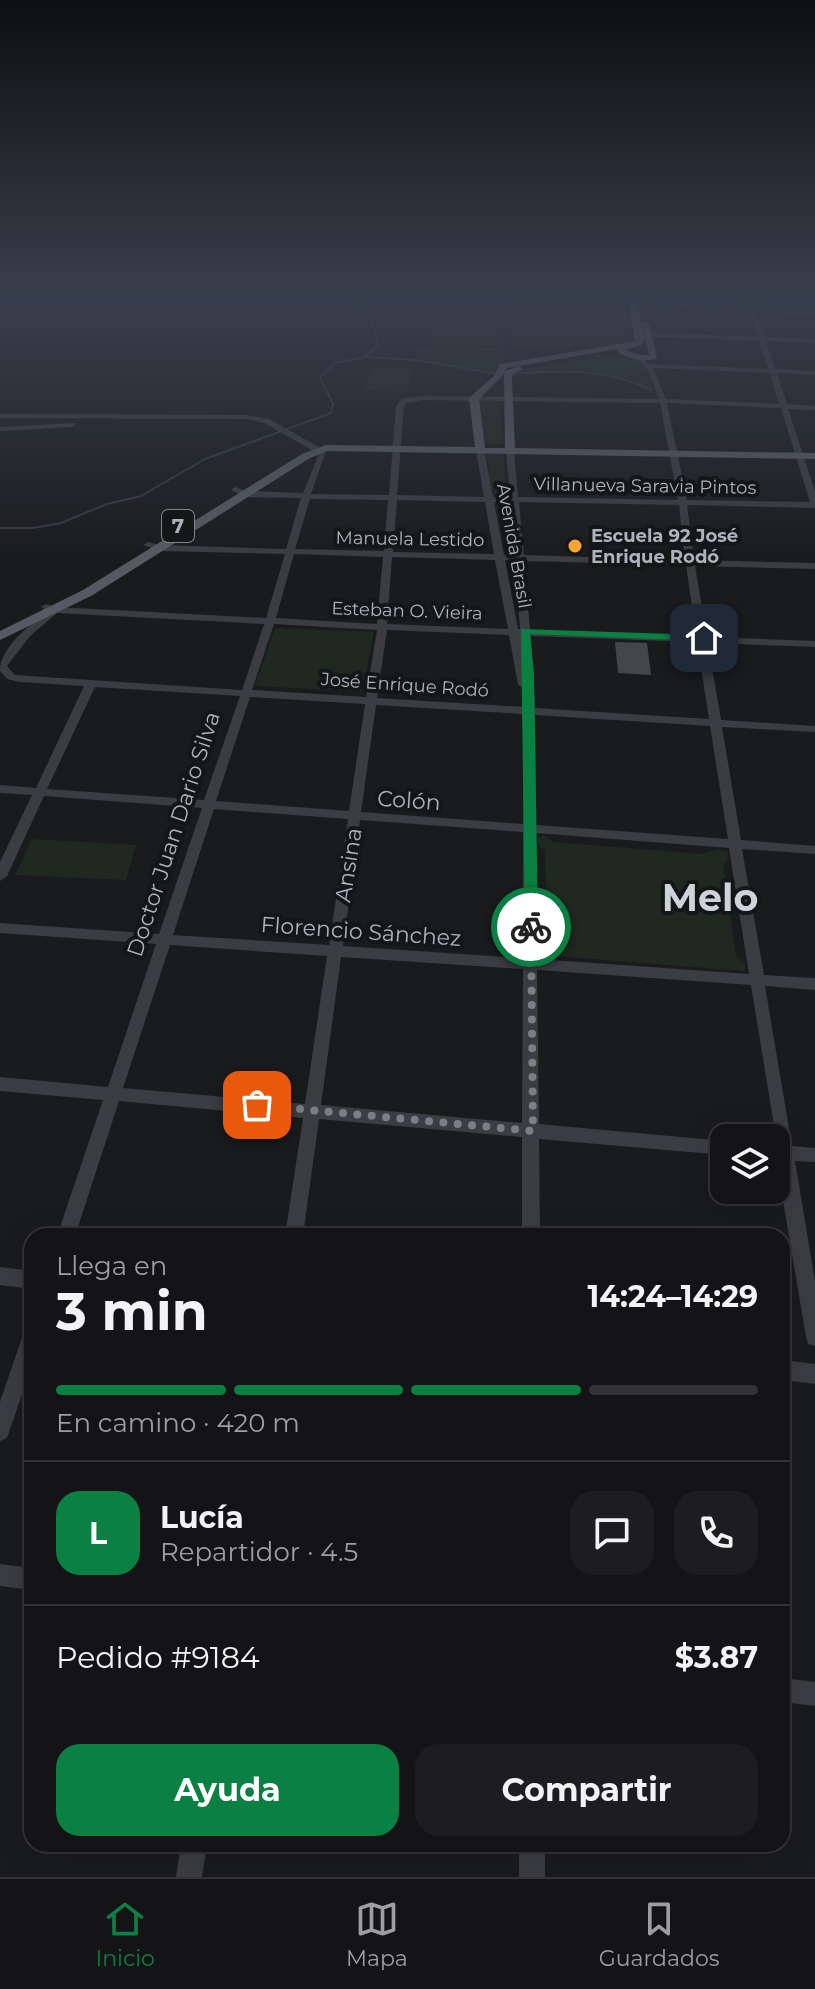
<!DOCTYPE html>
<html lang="es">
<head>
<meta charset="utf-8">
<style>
  :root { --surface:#141416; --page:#1d1d1f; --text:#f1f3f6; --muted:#9d9ea1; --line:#333335; --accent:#0b8043 }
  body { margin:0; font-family:Montserrat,sans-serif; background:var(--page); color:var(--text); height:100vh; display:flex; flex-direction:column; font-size:30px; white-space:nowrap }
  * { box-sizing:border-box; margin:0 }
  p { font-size:26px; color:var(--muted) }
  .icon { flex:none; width:44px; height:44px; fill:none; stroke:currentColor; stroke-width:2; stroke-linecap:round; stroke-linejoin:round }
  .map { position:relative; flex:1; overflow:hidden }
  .panel { position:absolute; left:24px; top:1228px; width:766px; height:624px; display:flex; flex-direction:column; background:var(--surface); border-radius:24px; box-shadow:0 8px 32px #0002,0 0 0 2px var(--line) }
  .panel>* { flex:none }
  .buttons { position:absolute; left:710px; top:1124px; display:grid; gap:16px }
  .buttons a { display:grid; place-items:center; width:80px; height:80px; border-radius:16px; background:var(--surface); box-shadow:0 8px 32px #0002,0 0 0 2px var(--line); font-size:40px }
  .pin { position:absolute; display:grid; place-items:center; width:68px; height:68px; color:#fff; margin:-34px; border-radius:16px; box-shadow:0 4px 12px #0006 }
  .courier { position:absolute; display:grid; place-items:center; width:80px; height:80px; margin:-40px; border:6px solid #0b8043; border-radius:50%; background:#fff; color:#222; box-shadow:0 2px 10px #0007 }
  .overview em { font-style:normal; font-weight:700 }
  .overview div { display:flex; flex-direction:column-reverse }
  .overview { display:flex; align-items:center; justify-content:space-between; height:136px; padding:0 32px }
  h1 { font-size:52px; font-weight:700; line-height:60px }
  .bar { display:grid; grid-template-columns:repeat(4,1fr); gap:12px 8px; align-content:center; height:96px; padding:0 32px }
  .bar i { height:10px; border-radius:6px; background:var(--line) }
  .bar .active { background:var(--accent) }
  .bar p { grid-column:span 4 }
  .line { display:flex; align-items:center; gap:20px; padding:0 32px; border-top:2px solid var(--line) }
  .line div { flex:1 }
  .round { display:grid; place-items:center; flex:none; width:84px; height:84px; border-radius:24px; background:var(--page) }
  .action { display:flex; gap:16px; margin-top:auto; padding:16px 32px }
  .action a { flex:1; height:92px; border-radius:24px; background:var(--accent); color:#fff; font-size:32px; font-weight:700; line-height:92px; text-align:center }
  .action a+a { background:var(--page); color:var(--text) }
  .dock { display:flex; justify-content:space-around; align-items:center; height:112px; border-top:2px solid var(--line); background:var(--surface); font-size:22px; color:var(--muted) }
  .dock a { display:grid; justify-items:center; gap:4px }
  .dock .active { color:var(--accent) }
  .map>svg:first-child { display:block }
  .green { fill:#202920 }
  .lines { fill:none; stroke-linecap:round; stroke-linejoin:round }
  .stream { stroke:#2f3c42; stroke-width:2 }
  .building { fill:#44464a }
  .minor { fill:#3b3d42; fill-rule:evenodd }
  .major { fill:#575a62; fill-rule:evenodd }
  .route { fill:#0b8043 }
  .done { stroke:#7a7e85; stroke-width:8; stroke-dasharray:0 14.4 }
  .poi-dot { fill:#fba534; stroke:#151618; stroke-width:3 }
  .labels { text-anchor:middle; stroke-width:8; stroke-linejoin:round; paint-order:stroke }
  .far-street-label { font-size:18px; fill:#adb3bd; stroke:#151618 }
  .far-poi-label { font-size:18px; font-weight:bold; fill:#adb3bd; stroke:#151618; text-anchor:start }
  .shield { fill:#151618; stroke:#7f848c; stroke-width:2 }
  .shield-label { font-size:20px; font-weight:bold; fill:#adb3bd }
  .street-label { font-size:22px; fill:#adb3bd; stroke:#151618 }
  .town-label { font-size:38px; font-weight:bold; fill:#ced2d9; stroke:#151618 }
</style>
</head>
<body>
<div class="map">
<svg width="815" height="1877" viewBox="0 0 815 1877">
  <rect width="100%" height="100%" fill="#1a1b1d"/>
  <g class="green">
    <polygon points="516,298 622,298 632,339 617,347 511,347 508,315"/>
    <polygon points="432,313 499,314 503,346 431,345"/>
    <polygon points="417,347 504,348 504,362 494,373 418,359"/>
    <path d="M 603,357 L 633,358 L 644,362 L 654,389 L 647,390 C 602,363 565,371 515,374 L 517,370 Z"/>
    <polygon points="373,367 414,369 406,392 364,390"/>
    <polygon points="478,401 499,401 503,444 485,444"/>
    <polygon points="486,452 503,453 507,496 493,496"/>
    <polygon points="275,628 374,632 362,692 255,686"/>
    <polygon points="544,835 554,842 702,854 719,849 727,851 729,859 723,864 736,956 745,963 745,971 555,956 550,959 540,958 539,949 548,944 545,850 539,846 537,838"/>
    <polygon points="32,839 136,845 126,880 15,875"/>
  </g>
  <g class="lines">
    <g class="stream">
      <polyline points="364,357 416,360 497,374"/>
      <path d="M 509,374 C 559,371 605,367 651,390"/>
      <polyline points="0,528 33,528 61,523 107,504 141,496 205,459 331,413 333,404 320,378 335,363 364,357 378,346 373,323 356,302 357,298"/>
    </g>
  </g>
  <polygon class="building" points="615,642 647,643 651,675 618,673"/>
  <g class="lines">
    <g class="minor">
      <path d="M 746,298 L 752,298 L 755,308 L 815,310 L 815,314 L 756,312 L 765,337 L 815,339 L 815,343 L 766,341 L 775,369 L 815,371 L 815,375 L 777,373 L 787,404 L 815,406 L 815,410 L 788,409 L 815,491 L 815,508 L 687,505 L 694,560 L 815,563 L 815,569 L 695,566 L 707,637 L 815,641 L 815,647 L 708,643 L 721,720 L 815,726 L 815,732 L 722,727 L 741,840 L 815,846 L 815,854 L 742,849 L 764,975 L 815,978 L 815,990 L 765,986 L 792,1146 L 815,1148 L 815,1162 L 795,1161 L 815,1281 L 815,1346 L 808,1344 L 806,1337 L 776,1159 L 776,1138 L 751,985 L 537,970 L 539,1124 L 724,1141 L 724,1155 L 539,1139 L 540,1236 L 522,1236 L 522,1137 L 319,1119 L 303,1236 L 285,1236 L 303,1118 L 119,1101 L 75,1236 L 57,1236 L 103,1100 L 0,1091 L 0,1077 L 108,1087 L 156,944 L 0,933 L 0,923 L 159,934 L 202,808 L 44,796 L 7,876 L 0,881 L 0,862 L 32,795 L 0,793 L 0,785 L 36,788 L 84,686 L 19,682 L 7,679 L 0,671 C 0,647 30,625 48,611 L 41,607 L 46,604 L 56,607 L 266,618 L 285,554 L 160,551 L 143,545 L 148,542 L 160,545 L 286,549 L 301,498 L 245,497 L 231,490 L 235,487 L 246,491 L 303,493 L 319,454 L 264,423 L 247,419 L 0,418 L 0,414 L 247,415 L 269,419 L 326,451 L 311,494 L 389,495 L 396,407 L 401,399 L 422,396 L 659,399 L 648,371 L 637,358 L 640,356 L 649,364 L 768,369 L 759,341 L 640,336 L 637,334 L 640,332 L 758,337 L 750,311 L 630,305 L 633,303 L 749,308 ZM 653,368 L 770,373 L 779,404 L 666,399 ZM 422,400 L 660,403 L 678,500 L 518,497 L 514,450 L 510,448 L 506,450 L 510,497 L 493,497 L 484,450 L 480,448 L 476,450 L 484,497 L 397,495 L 404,407 L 406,403 ZM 667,403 L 781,408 L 810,502 L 687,500 ZM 310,499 L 388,500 L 384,551 L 295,549 ZM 397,500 L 485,502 L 494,554 L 393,552 ZM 494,502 L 510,502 L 514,555 L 504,555 ZM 519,502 L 679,505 L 685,560 L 524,555 ZM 294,554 L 383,557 L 377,624 L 276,618 ZM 392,557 L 495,560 L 508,629 L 387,624 ZM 505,560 L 515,561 L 520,629 L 518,629 ZM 524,561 L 686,565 L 696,636 L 530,630 ZM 57,613 L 264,624 L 242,690 L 15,675 L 7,666 L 30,636 ZM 274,624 L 377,630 L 366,697 L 252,690 ZM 387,630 L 509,635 L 518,685 L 524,688 L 524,707 L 377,698 ZM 531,636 L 697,642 L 709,719 L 535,708 ZM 95,687 L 240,696 L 204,800 L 47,789 ZM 250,697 L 365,704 L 349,811 L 216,801 ZM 376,705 L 524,714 L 523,824 L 361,812 ZM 535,715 L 710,726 L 728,839 L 536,825 ZM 214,809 L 348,819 L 329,945 L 173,935 ZM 360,820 L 523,832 L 523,958 L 343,946 ZM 536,833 L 729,848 L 749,974 L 537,959 ZM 170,945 L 327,956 L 305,1104 L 123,1088 ZM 341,957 L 523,969 L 522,1123 L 321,1105 Z"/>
      <polygon points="74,423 75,425 71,427 0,431 0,427"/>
      <polygon points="0,1267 32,1271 32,1289 0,1285"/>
      <polygon points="32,1327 32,1365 7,1438 0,1441 0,1402 25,1329"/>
      <polygon points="782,1360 815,1364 815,1384 782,1380"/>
      <polygon points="0,1564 32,1568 32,1590 0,1586"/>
      <polygon points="782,1678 815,1682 815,1706 782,1702"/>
      <polygon points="181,1844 207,1844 202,1877 176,1877"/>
      <rect x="519" y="1844" width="26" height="33"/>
    </g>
    <path class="major" d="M 628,298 L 636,298 L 645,339 L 641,345 L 625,350 L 641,355 L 649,355 L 642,323 L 649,321 L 657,359 L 640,361 L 618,353 L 617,349 L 507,368 L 505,371 L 519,366 L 523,369 L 513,374 L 512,378 L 515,448 L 815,453 L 815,459 L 327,451 L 310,458 L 91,596 L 0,640 L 0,631 L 83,590 L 302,454 L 326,445 L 475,447 L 469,398 L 494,376 L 500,364 L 635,341 ZM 504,374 L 505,448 L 485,448 L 479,399 Z"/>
  </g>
  <linearGradient id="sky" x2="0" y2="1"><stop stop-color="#0e0f10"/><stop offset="0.53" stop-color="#383f4c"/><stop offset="1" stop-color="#383f4c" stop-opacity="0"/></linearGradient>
  <rect width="815" height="561" fill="url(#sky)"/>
  <polygon class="route" points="521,629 704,635 709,638 704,641 530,634 534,674 538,927 531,932 525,927"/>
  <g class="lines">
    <polyline class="done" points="257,1105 533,1131 531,927"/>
  </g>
  <circle class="poi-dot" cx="575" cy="546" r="8"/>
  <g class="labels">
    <g class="far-street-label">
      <text transform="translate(645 486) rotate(1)" y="6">Villanueva Saravia Pintos</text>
      <text transform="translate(410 539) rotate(1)" y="6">Manuela Lestido</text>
      <text transform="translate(514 546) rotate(80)" y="6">Avenida Brasil</text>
      <text transform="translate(407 611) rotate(2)" y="6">Esteban O. Vieira</text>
      <text transform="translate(405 685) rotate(4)" y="6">José Enrique Rodó</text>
    </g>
    <g class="far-poi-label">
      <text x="591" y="542">Escuela 92 José<tspan x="591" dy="21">Enrique Rodó</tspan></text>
    </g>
    <rect class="shield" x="162" y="510" width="32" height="32" rx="6"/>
    <g class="shield-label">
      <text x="178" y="533">7</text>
    </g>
    <g class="street-label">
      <text transform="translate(409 800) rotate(4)" y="8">Colón</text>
      <text transform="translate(173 834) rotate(-72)" y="8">Doctor Juan Dario Silva</text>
      <text transform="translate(348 865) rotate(-81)" y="8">Ansina</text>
      <text transform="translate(361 931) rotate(4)" y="8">Florencio Sánchez</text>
    </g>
    <g class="town-label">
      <text x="710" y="911">Melo</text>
    </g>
  </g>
</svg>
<div class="buttons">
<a><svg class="icon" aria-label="layers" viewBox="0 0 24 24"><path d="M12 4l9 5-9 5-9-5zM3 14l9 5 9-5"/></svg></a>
</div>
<div class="pin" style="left:257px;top:1105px;background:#ea580c"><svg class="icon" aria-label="bag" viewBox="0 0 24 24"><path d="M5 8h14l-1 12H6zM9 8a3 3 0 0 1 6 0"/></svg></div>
<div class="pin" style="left:704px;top:638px;background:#1f2937"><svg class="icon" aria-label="home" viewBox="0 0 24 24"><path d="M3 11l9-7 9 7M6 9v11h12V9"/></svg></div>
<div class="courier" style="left:531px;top:927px"><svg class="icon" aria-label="bike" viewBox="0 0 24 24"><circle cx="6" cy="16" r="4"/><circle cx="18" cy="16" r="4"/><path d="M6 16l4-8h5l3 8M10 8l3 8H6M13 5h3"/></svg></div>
<section class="panel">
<div class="overview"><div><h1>3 min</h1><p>Llega en</p></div><em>14:24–14:29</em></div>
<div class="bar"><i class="active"></i><i class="active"></i><i class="active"></i><i></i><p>En camino · 420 m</p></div>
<div class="line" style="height:144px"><b class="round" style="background:var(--accent);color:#fff">L</b><div><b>Lucía</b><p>Repartidor · 4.5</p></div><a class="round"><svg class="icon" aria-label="chat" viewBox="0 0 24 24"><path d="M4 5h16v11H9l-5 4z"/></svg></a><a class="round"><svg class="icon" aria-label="phone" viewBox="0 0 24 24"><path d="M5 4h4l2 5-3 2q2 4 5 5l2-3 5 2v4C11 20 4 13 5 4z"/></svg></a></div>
<div class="line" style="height:104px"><div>Pedido #9184</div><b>$3.87</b></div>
<div class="action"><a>Ayuda</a><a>Compartir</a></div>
</section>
</div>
<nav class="dock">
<a class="active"><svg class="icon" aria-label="home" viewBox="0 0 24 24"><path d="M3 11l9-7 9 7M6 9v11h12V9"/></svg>Inicio</a>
<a><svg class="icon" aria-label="map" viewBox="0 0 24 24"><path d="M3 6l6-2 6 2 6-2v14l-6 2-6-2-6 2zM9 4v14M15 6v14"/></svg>Mapa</a>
<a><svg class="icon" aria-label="saved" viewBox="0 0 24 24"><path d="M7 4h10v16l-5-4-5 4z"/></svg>Guardados</a>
</nav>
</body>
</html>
